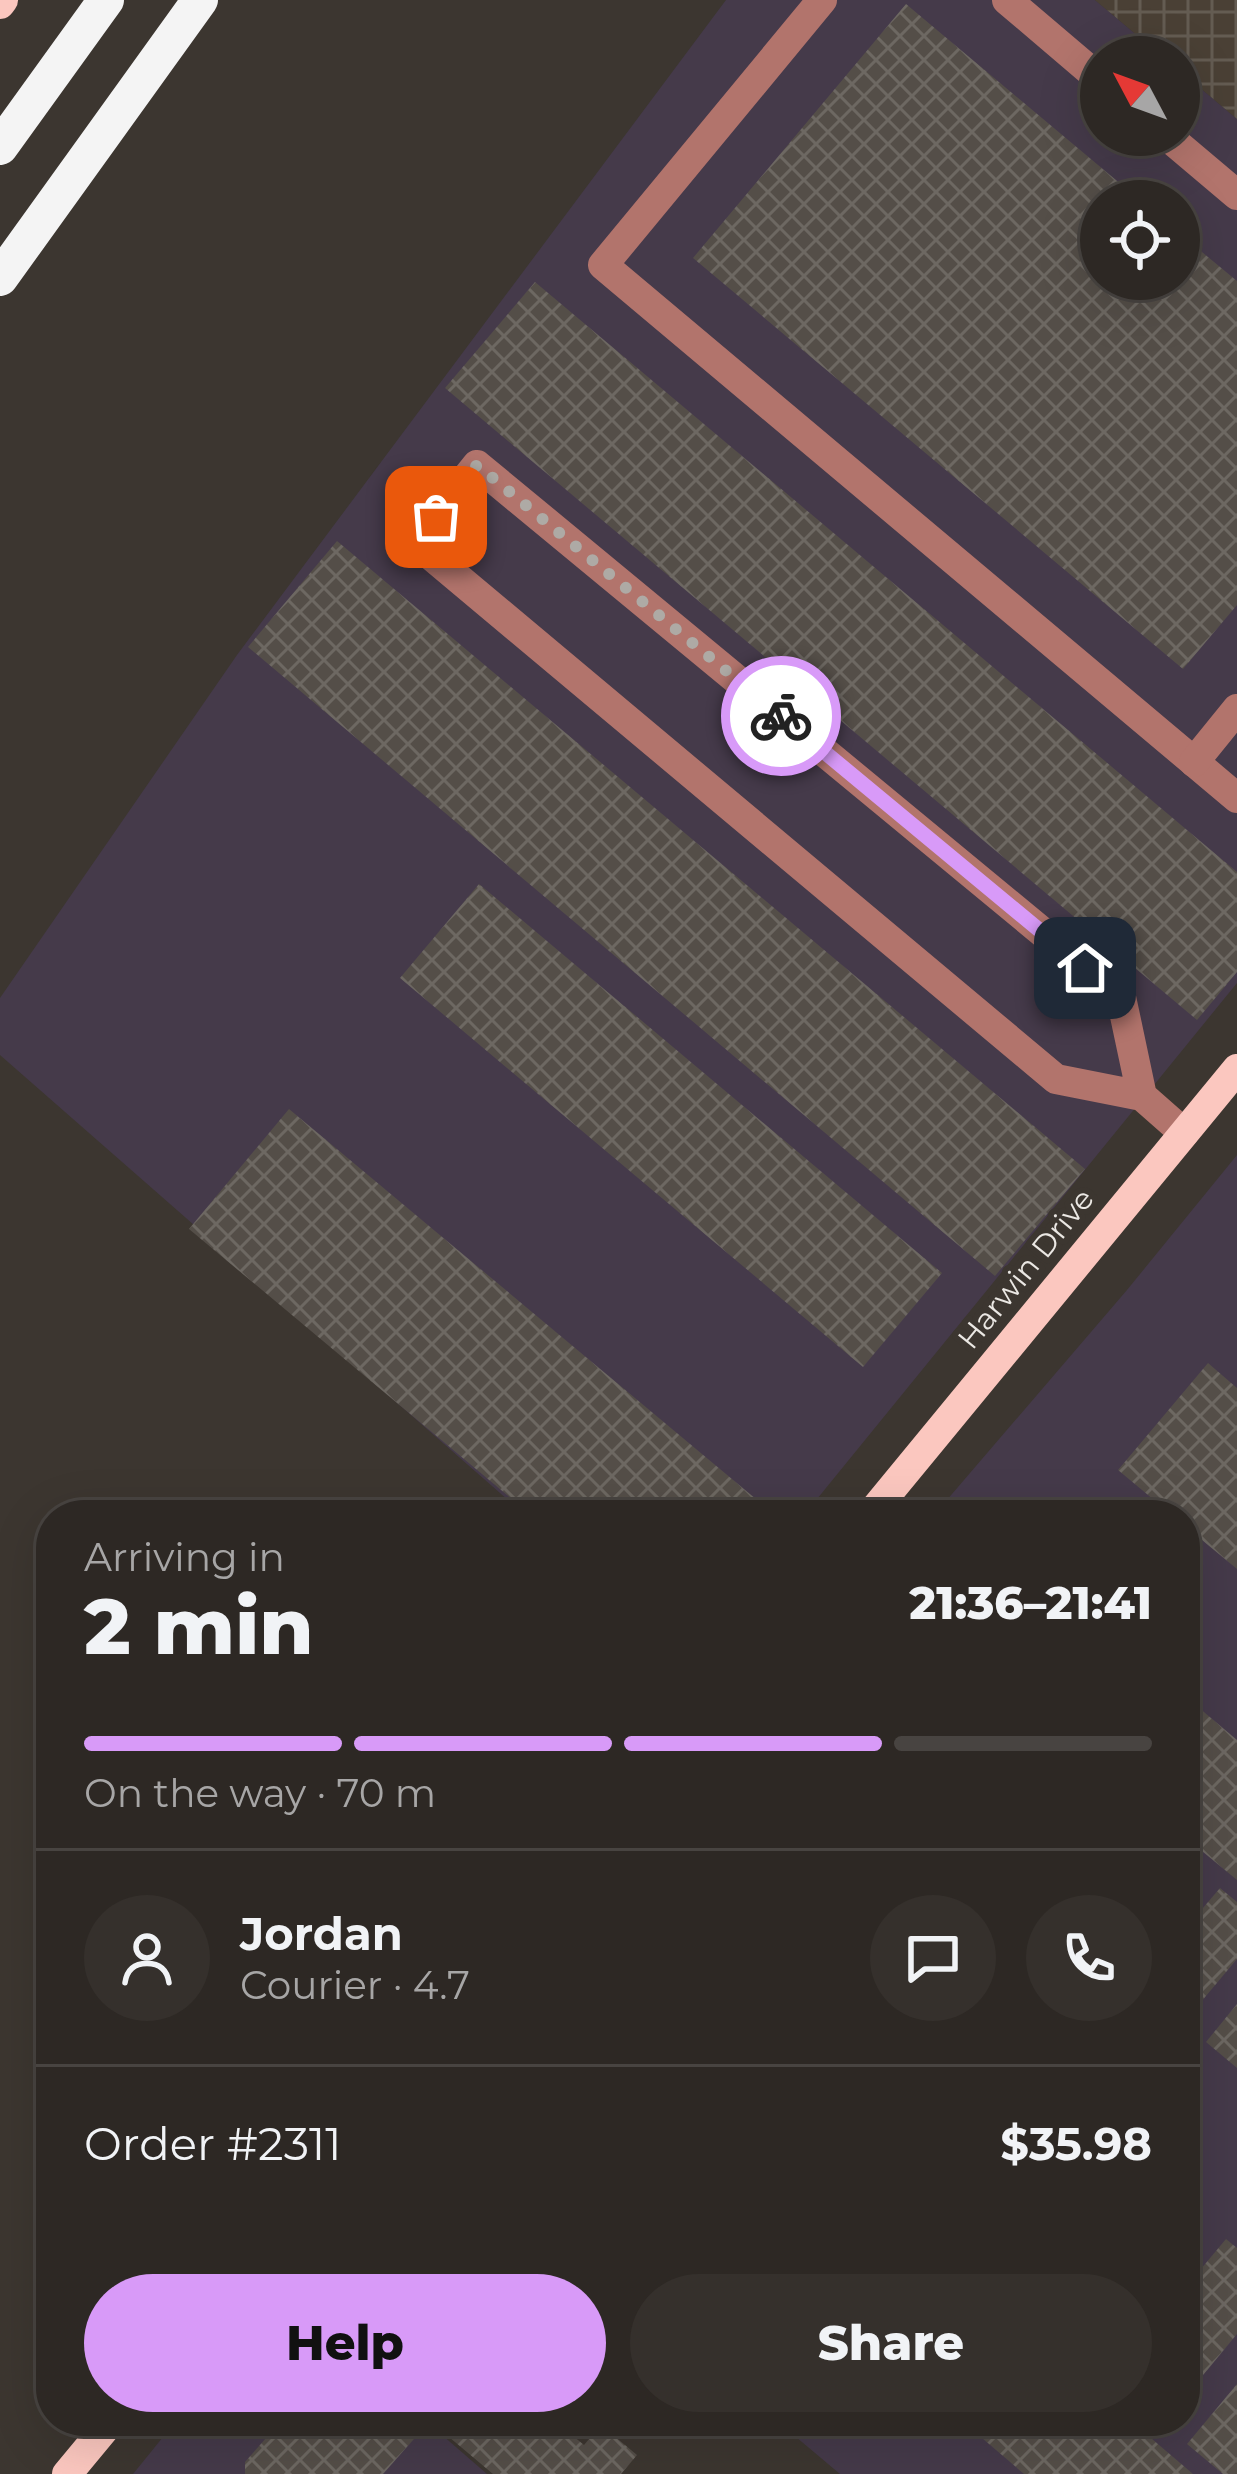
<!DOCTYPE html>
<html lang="en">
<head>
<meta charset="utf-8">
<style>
  :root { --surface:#2d2824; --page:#35302c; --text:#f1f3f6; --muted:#a7a6a6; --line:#484441; --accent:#d89af8 }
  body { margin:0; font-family:Montserrat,sans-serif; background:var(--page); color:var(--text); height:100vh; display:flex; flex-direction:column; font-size:45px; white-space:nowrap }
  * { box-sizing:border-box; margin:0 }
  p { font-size:39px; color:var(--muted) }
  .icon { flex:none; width:66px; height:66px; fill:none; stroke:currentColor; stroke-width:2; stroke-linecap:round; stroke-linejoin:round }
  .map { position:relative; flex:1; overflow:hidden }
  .sheet { position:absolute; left:36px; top:1500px; width:1164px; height:936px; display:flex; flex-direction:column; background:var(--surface); border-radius:48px; box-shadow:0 12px 48px #0002,0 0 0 3px var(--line) }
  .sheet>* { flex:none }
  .needle { width:78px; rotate:311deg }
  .fabs { position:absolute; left:1080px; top:36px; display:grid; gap:24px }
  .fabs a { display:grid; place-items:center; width:120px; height:120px; border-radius:50%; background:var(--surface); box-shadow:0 12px 48px #0002,0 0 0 3px var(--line); font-size:60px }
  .pin { position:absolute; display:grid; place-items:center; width:102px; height:102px; color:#fff; margin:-51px; border-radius:24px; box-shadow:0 6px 18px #0006 }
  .courier { position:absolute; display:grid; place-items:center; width:120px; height:120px; margin:-60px; border:9px solid #d89af8; border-radius:50%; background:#fff; color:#222; box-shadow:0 3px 15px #0007 }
  .headline em { font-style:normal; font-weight:800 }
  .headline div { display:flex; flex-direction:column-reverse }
  .headline { display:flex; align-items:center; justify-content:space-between; height:204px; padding:0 48px }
  h1 { font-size:78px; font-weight:800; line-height:90px }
  .bar { display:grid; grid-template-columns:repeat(4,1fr); gap:18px 12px; align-content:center; height:144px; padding:0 48px }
  .bar i { height:15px; border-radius:9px; background:var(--line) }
  .bar .active { background:var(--accent) }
  .bar p { grid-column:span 4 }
  .line { display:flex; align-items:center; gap:30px; padding:0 48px; border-top:3px solid var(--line) }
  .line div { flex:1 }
  .round { display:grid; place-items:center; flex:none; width:126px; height:126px; border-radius:63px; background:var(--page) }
  .cta { display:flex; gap:24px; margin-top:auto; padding:24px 48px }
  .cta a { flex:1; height:138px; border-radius:72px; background:var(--accent); color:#111; font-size:48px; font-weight:800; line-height:138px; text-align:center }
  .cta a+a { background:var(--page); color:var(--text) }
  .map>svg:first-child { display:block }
  .commercial { fill:#453a4a; fill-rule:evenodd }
  .industrial { fill:url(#industrial-grid) }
  .building { fill:url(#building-cross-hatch) }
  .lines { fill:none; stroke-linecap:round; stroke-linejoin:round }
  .minor { stroke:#b2746c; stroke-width:30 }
  .major { stroke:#fbc7bf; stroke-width:30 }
  .highway { stroke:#f4f4f4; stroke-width:36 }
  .done { stroke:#aeaaa5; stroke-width:12; stroke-dasharray:0 21.6 }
  .route { stroke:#d89af8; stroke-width:15 }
  .labels { text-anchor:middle; stroke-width:12; stroke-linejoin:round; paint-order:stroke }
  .street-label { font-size:30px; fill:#ebe8e4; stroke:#3c3630 }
</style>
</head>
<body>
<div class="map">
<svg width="1237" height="2474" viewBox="0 0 1237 2474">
  <defs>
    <pattern id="industrial-grid" width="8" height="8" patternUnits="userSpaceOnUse" patternTransform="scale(3)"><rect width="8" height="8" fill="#4a4035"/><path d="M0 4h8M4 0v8" fill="none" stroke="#645c52"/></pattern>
    <pattern id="building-cross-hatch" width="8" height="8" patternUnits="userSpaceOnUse" patternTransform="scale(3)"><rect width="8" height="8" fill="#544e48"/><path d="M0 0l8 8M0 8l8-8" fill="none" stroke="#6d6862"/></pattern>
  </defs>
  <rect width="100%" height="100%" fill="#3c3630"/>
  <g class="commercial">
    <path d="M 726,0 L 1095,0 L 1163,57 L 1101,57 L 1101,135 L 1179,135 L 1179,70 L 1237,119 L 1237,983 L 804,1515 L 525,1515 L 0,1055 L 0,998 L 237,655 ZM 1101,201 L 1179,201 L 1179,279 L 1101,279 Z"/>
    <polygon points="1237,1155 1237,2474 840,2474 777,2421 1185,2421 1185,1515 934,1515 1127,1290"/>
    <polygon points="176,2421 426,2421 487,2474 133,2474"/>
  </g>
  <polygon class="industrial" points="1095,0 1237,0 1237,119 1179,70 1179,57 1163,57"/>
  <g class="building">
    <polygon points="906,4 1141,201 1101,201 1101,279 1179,279 1179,233 1237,281 1237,605 1183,669 693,258"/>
    <polygon points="535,282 1237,872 1237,972 1197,1020 445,388"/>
    <polygon points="337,541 1085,1169 995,1276 248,647"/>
    <polygon points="479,884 942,1273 863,1367 400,978"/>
    <polygon points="289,1109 775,1515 531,1515 189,1229"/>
    <polygon points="1208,1363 1237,1388 1237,1569 1185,1526 1185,1515 1172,1515 1118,1470"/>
    <polygon points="1185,1696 1237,1740 1237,1880 1185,1837"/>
    <polygon points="1220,1888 1237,1902 1237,1959 1185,2021 1185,1929"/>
    <polygon points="1237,2004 1237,2068 1206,2042"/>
    <polygon points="1226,2239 1237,2248 1237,2334 1185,2397 1185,2288"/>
    <polygon points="1237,2384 1237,2474 1223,2474 1187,2444"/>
    <polygon points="281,2421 409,2421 421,2431 383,2474 245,2474 245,2462"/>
    <polygon points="430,2421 555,2421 584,2445 601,2425 637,2455 621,2474 493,2474"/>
    <polygon points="962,2421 1131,2421 1193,2474 1024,2474"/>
  </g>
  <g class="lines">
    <g class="minor">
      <polyline points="822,0 603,265 1237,798"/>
      <polyline points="1007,0 1101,80"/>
      <polyline points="1166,135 1237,195"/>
      <polyline points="1194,762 1237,709"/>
      <polyline points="1142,1096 1056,1079 415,542 477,465 1121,997 1142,1096 1184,1133"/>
    </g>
    <g class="major">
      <polyline points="0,4 3,0"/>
      <polyline points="870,1515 1237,1069"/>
      <polyline points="67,2474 111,2421"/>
    </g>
    <g class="highway">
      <polyline points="0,147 106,0"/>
      <polyline points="0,278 200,0"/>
    </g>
  </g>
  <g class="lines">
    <polyline class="done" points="436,517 477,465 781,716"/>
    <polyline class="route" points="781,716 1085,968"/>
  </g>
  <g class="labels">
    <g class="street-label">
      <text transform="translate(1026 1269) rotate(-51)" y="10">Harwin Drive</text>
    </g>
  </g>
</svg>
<div class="fabs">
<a><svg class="needle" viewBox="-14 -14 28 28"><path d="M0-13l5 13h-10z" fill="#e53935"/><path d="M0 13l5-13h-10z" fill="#a7a6a6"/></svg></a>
<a><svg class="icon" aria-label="locate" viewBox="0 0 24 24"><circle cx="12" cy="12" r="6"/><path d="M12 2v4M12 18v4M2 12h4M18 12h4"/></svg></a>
</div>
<div class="pin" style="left:436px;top:517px;background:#ea580c"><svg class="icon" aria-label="bag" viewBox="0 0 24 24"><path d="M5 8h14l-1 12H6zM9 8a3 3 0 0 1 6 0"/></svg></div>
<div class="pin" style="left:1085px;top:968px;background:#1f2937"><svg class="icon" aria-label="home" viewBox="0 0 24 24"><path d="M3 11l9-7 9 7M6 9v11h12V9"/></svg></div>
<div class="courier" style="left:781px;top:716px"><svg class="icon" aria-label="bike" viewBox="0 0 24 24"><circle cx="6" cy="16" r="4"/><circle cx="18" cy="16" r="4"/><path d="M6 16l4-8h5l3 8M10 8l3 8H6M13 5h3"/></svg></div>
<section class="sheet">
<div class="headline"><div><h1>2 min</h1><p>Arriving in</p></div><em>21:36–21:41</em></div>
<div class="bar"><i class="active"></i><i class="active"></i><i class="active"></i><i></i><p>On the way · 70 m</p></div>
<div class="line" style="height:216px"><a class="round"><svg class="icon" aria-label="person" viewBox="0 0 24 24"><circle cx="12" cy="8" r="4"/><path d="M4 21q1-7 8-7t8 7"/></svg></a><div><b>Jordan</b><p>Courier · 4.7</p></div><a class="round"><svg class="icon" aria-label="chat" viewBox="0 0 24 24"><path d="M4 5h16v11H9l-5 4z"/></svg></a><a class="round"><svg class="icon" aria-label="phone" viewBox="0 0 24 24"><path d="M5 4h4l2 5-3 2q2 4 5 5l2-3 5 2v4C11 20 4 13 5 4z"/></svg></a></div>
<div class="line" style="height:156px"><div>Order #2311</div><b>$35.98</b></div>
<div class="cta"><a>Help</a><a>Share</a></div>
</section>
</div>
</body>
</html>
